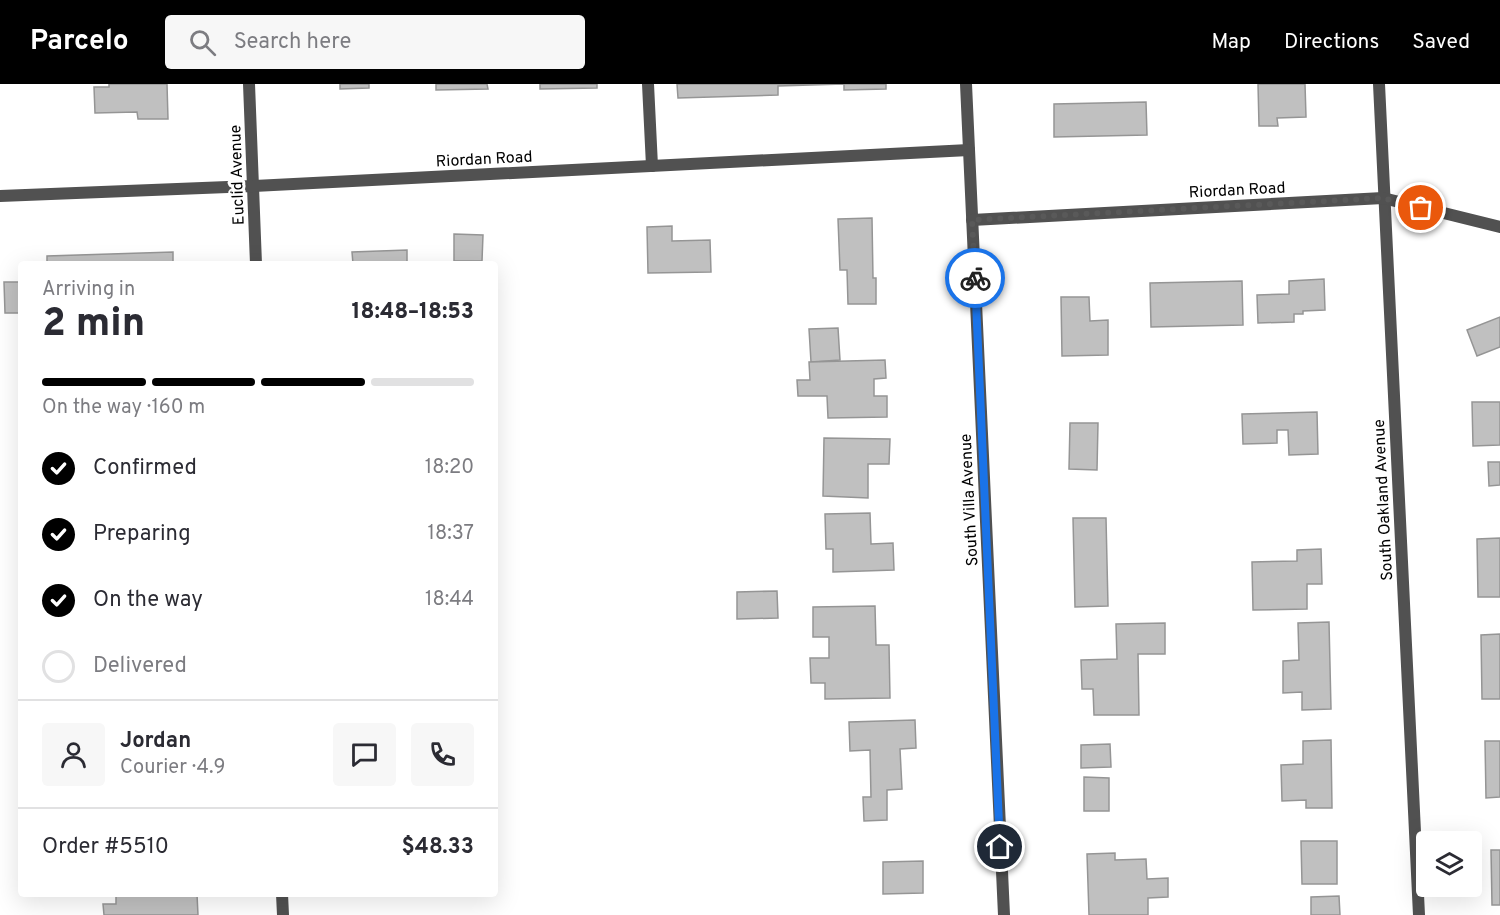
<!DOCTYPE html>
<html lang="en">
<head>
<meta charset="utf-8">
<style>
  :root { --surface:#fff; --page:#f7f7f7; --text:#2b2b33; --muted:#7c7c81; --line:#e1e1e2; --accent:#000 }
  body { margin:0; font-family:Overpass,sans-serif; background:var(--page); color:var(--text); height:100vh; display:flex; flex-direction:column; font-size:22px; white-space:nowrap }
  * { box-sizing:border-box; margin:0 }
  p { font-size:20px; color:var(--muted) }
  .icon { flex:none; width:33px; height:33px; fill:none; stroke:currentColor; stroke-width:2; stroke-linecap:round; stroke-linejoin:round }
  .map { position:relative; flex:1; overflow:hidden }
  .side { position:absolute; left:18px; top:177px; width:480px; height:636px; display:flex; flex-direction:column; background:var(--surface); border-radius:6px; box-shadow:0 6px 24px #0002 }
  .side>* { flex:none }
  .controls { position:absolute; left:1416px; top:747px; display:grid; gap:12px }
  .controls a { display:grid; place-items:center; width:66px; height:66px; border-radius:6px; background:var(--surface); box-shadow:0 6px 24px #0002; font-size:30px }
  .pin { position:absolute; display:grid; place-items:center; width:51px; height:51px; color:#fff; margin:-26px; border:3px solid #fff; border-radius:50%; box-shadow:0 2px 6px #0007 }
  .courier { position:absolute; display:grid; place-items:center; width:60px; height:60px; margin:-30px; border:4px solid #1a73e8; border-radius:50%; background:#fff; color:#222; box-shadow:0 2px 8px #0007 }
  .headline em { font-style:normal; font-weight:800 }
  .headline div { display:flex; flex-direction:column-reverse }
  .headline { display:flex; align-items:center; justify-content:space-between; height:102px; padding:0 24px }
  h1 { font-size:39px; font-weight:800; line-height:45px }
  .bar { display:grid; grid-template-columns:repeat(4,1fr); gap:9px 6px; align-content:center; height:72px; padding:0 24px }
  .bar i { height:8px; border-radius:4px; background:var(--line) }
  .bar .selected { background:var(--accent) }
  .bar p { grid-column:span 4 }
  .line { display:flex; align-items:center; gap:15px; padding:0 24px; border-top:2px solid var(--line) }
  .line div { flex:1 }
  .round { display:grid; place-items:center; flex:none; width:63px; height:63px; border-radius:6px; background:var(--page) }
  ol { padding:0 24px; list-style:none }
  li { display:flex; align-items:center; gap:18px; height:66px }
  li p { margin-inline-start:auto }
  li .icon { padding:6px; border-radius:50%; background:var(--accent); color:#fff; stroke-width:4 }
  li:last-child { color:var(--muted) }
  li i { width:33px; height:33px; border:3px solid var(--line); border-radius:50% }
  header { display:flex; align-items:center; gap:36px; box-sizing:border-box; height:84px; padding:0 30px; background:var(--accent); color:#fff }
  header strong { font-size:28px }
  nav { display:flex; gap:33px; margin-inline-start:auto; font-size:21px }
  .search { width:420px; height:54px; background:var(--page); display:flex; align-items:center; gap:15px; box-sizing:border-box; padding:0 21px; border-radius:6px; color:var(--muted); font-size:22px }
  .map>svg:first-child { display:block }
  .building { fill:#c0c0c0; stroke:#959595; stroke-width:1.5 }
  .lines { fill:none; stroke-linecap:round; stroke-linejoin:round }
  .lane { stroke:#515151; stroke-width:12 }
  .street { stroke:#515151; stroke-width:12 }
  .done { stroke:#595959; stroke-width:6; stroke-dasharray:0 10.8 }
  .route { stroke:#1a73e8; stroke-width:8 }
  .labels { text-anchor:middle; stroke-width:6; stroke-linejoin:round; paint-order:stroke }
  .street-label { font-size:16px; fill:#000; stroke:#fff }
</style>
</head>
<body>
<header>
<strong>Parcelo</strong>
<div class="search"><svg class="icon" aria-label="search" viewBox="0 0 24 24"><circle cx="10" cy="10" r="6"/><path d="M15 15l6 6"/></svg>Search here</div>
<nav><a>Map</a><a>Directions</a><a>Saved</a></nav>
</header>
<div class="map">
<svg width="1500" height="831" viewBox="0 0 1500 831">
  <rect width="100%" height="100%" fill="#fff"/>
  <g class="building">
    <polygon points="109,0 167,0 168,35 138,35 137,28 95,29 94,3 109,3"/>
    <polygon points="340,0 369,0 369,4 340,5"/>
    <polygon points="436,0 487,0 488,5 436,6"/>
    <polygon points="540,0 597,0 597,4 540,5"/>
    <polygon points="677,0 886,0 886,5 844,6 844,0 778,2 778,11 678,14"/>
    <polygon points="1258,0 1305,0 1306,33 1277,34 1278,42 1259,42"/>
    <polygon points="1146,18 1147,51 1054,53 1054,20"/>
    <polygon points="872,134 873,194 876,194 876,220 848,220 847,186 840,186 838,135"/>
    <polygon points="672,142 672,157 710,156 711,188 648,189 647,143"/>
    <polygon points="454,150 483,151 482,177 454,177"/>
    <polygon points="407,166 407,180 353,180 352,168"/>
    <polygon points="173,168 173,180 47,180 47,172"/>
    <polygon points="1324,195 1325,226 1303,227 1303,230 1294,230 1294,238 1258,239 1257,211 1289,210 1289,197"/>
    <polygon points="1242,197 1243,241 1151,243 1150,199"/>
    <polygon points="4,198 21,198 21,229 5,229"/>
    <polygon points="1061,213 1089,213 1090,237 1108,236 1108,271 1062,272"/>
    <polygon points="1500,233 1500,263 1477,272 1467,246"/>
    <polygon points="838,244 840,276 811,278 809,245"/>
    <polygon points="885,276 886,294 874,295 874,312 887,312 887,333 828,334 827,312 798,312 797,296 810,296 809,278"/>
    <polygon points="1472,318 1500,318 1500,361 1473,362"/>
    <polygon points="1317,328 1318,370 1289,371 1288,346 1277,346 1277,359 1243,360 1242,330"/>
    <polygon points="1070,339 1098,339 1097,386 1069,385"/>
    <polygon points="824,354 890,355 889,380 868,380 868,414 823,412"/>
    <polygon points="1488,378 1500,378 1500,401 1489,402"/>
    <polygon points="870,429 871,460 893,459 894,486 833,488 833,465 826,465 825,430"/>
    <polygon points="1073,434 1106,434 1108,522 1075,523"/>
    <polygon points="1500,454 1500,513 1478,513 1477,455"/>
    <polygon points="1321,465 1322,500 1307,500 1307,525 1253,526 1252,478 1297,477 1297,466"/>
    <polygon points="777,507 778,534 737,535 737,508"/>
    <polygon points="875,522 876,561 889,561 890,614 825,615 825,599 811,599 810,574 829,574 829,553 813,553 813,523"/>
    <polygon points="1329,538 1331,625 1302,626 1302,608 1283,609 1283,577 1299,576 1298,539"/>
    <polygon points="1165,539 1165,570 1138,570 1139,631 1094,631 1093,605 1082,605 1081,576 1117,575 1116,540"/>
    <polygon points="1500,550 1500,615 1482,615 1481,551"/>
    <polygon points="915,636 916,664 900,665 902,705 887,706 887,736 864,737 863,713 871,713 870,666 850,667 849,638"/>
    <polygon points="1331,656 1332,724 1306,724 1306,716 1282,717 1281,681 1303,680 1303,657"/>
    <polygon points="1485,657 1500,657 1500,713 1486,714"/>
    <polygon points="1110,660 1111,683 1081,684 1081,661"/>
    <polygon points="1084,693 1109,694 1109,727 1084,727"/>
    <polygon points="1301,757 1337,757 1337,800 1302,800"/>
    <polygon points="1491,766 1500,766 1500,821 1492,821"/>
    <polygon points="1115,769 1115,776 1146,775 1147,795 1168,794 1168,813 1148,814 1148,831 1089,831 1087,770"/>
    <polygon points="923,777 923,809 883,810 883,778"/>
    <polygon points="116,810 197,810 198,831 104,831 103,820 116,820"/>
    <polygon points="1339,812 1340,831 1311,831 1311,813"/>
  </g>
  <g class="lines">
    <polyline class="lane" points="648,0 652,82"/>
    <g class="street">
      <polyline points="249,0 256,180"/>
      <polyline points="966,0 1004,831"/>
      <polyline points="1379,0 1419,831"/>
      <polyline points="0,112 253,102 969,66"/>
      <polyline points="972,136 1383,114 1500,143"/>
      <polyline points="282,810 283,831"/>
    </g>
  </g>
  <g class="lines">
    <polyline class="done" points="975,194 972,136 1383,114 1421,124"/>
    <polyline class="route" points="975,194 1000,763"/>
  </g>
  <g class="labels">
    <g class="street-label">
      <text transform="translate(484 74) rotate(-3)" y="6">Riordan Road</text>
      <text transform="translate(236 91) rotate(-92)" y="6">Euclid Avenue</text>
      <text transform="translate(1237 105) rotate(-3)" y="6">Riordan Road</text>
      <text transform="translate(968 416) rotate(-93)" y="6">South Villa Avenue</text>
      <text transform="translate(1382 416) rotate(-93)" y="6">South Oakland Avenue</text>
    </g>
  </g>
</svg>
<div class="controls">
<a><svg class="icon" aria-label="layers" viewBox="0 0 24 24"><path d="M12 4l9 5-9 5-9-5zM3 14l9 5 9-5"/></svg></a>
</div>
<div class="pin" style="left:1421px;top:124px;background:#ea580c"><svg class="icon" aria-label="bag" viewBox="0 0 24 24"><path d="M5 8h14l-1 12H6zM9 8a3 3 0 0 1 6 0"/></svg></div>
<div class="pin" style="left:1000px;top:763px;background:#1f2937"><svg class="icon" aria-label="home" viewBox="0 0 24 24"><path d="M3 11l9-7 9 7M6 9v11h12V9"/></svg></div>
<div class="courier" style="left:975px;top:194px"><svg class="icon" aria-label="bike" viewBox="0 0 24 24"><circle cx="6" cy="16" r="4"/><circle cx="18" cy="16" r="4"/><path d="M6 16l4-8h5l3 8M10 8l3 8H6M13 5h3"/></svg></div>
<section class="side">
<div class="headline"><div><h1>2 min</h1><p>Arriving in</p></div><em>18:48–18:53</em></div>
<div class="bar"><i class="selected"></i><i class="selected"></i><i class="selected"></i><i></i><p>On the way · 160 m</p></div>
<ol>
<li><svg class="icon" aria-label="check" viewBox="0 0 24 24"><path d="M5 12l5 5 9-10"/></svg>Confirmed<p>18:20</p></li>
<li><svg class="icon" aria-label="check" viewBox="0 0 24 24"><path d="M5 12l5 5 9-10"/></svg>Preparing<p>18:37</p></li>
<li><svg class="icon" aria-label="check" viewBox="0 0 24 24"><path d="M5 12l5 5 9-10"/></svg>On the way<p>18:44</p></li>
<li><i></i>Delivered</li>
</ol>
<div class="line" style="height:108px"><a class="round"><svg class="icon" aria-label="person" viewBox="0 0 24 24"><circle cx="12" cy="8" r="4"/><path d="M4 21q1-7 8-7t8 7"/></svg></a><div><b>Jordan</b><p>Courier · 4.9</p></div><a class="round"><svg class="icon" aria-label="chat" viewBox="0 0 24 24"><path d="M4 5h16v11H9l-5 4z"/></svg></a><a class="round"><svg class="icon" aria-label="phone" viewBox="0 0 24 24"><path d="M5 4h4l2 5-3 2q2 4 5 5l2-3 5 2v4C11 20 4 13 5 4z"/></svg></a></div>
<div class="line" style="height:78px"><div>Order #5510</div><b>$48.33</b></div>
</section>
</div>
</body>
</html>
